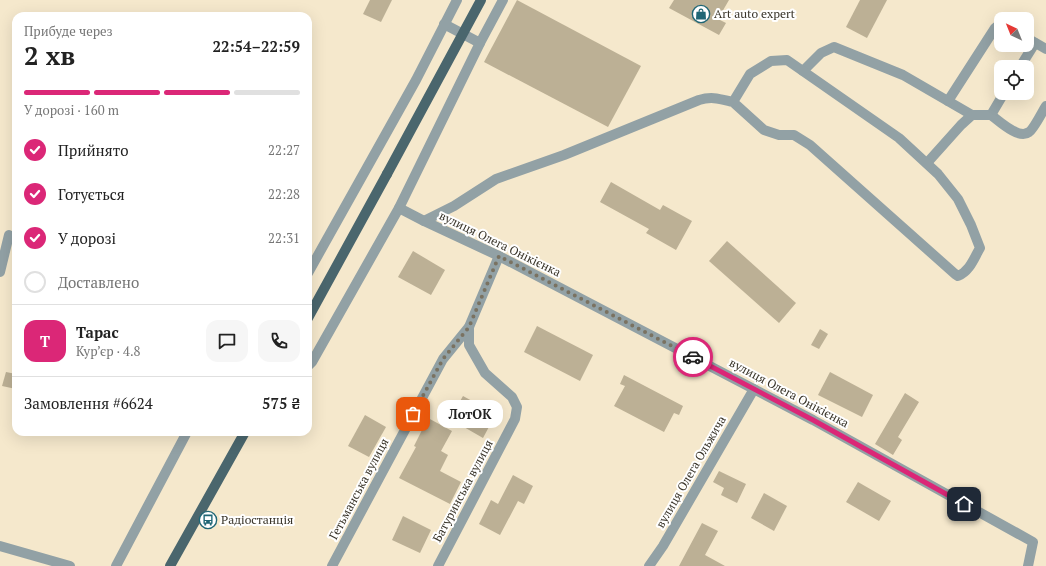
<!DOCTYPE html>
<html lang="uk">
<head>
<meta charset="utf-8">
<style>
  :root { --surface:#fff; --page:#f6f6f6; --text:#222; --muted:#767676; --line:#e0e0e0; --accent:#db2777 }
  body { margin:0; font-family:"PT Serif",serif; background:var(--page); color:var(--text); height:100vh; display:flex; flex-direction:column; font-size:15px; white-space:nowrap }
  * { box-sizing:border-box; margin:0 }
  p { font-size:13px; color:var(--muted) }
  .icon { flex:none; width:22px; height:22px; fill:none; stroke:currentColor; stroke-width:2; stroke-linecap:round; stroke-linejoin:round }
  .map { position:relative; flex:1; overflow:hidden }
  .details { position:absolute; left:12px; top:12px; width:300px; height:424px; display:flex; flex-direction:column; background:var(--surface); border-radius:12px; box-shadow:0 4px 16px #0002 }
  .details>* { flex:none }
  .needle { width:26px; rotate:317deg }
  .buttons { position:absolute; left:994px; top:12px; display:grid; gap:8px }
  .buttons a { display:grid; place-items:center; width:40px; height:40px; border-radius:8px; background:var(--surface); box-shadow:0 4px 16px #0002; font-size:20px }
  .pin { position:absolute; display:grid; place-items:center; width:34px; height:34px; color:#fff; margin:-17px; border-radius:8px; box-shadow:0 2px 6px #0006 }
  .courier { position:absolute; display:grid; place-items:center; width:40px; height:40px; margin:-20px; border:3px solid #db2777; border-radius:50%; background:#fff; color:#222; box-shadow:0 1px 5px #0007 }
  .bubble { position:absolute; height:28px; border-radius:12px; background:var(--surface); box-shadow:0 4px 16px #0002; font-size:13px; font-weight:600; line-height:28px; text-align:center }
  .overview em { font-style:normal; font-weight:600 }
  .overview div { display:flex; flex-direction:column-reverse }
  .overview { display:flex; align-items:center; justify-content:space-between; height:68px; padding:0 12px }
  h1 { font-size:26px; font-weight:600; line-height:30px }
  .bar { display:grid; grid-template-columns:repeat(4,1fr); gap:6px 4px; align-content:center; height:48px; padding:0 12px }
  .bar i { height:5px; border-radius:3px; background:var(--line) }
  .bar .active { background:var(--accent) }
  .bar p { grid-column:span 4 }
  .line { display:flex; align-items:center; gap:10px; padding:0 12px; border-top:1px solid var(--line) }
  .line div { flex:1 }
  .round { display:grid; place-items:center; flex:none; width:42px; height:42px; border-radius:12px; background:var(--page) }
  ol { padding:0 12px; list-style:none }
  li { display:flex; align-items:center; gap:12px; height:44px }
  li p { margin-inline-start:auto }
  li .icon { padding:4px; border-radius:50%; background:var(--accent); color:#fff; stroke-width:4 }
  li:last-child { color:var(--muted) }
  li i { width:22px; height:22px; border:2px solid var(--line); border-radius:50% }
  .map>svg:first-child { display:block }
  .building { fill:#bcb095 }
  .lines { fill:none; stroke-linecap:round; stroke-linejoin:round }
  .minor { stroke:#92a1a5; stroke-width:10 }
  .major { stroke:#4a666d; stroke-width:10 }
  .major-bridge { stroke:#4a666d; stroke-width:10 }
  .done { stroke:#7a7261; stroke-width:4; stroke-dasharray:0 7.2 }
  .route { stroke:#db2777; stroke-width:5 }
  .labels { text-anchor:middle; stroke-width:4; stroke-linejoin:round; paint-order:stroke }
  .poi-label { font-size:12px; fill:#383328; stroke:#fff; text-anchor:start }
  .street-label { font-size:12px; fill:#383328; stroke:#fff }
</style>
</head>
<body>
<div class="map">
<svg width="1046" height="566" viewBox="0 0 1046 566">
  <rect width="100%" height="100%" fill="#f5e8cc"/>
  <g class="building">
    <polygon points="370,0 392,0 381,22 363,14"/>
    <polygon points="517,0 641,66 608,127 484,62"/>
    <polygon points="674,0 729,0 718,19 726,23 719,35 669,8"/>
    <polygon points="860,0 887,0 867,38 846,27"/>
    <polygon points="611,182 660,210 663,205 692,221 676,250 646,233 649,229 600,202"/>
    <polygon points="727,241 796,303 779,323 709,261"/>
    <polygon points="413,251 445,270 431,295 398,277"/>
    <polygon points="537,326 593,355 580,381 524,352"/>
    <polygon points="820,329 828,334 819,349 811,345"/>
    <polygon points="6,372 16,374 16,389 2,386"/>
    <polygon points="830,372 873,395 862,417 818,395"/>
    <polygon points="624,375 683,406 679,415 674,413 664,432 614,406 625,386 620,384"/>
    <polygon points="905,393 919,402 898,437 902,440 893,455 875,444"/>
    <polygon points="463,396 483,407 485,403 498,410 483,438 450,419"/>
    <polygon points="365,415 386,427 369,457 348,446"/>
    <polygon points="428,418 452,431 441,451 448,455 440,471 461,482 450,504 399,478 416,447 414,446"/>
    <polygon points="719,471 746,484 737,503 721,495 724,488 713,482"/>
    <polygon points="513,475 533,486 524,504 518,501 500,535 479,524 491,500 498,504"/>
    <polygon points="858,482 891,501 879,521 846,502"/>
    <polygon points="764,493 787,506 774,531 751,518"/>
    <polygon points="403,516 431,530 420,553 392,540"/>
    <polygon points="702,523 718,531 705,555 725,566 679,566"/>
  </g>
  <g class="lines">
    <g class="minor">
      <polyline points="444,24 480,43"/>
      <polyline points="1027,38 1046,49"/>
      <polyline points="1020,67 1035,43"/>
      <polyline points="803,71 821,53 834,47 903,75 972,115"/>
      <polyline points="948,101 995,28 1001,23"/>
      <path d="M 991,115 C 999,121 1019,140 1029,132 C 1034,129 1042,112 1046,106"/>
      <polyline points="927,163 961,125 972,115 991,115 1004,93"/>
      <polyline points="399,208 424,221 499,256 813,420 1033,542 1028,566"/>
      <path d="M 424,221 L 454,206 L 496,179 L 564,155 L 699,100 C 712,96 720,99 733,102 L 750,74 L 771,61 L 787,60 L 899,138 L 938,174 L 958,199 L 971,225 L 980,248 C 974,258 970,271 958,276 L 955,274 L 810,145 L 794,135 L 779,135 L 764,130 L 733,102"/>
      <polyline points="0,272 9,235"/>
      <polyline points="308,273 416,80 457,0"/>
      <polyline points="308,366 312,362 399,208 480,43 503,0"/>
      <polyline points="0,546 70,566"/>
      <polyline points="116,566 187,432"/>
      <polyline points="332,566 443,359 469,327 499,256"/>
      <polyline points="438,566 515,419 517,407 512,397 485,373 469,345 469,327"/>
      <polyline points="649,566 663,546 754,389"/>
    </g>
    <g class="major">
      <polyline points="308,318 387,174"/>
      <polyline points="170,566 245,432"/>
    </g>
    <polyline class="major-bridge" points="387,174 481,0"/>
  </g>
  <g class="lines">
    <polyline class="done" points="413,414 443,359 469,327 499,256 693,357"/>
    <polyline class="route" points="693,357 813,420 964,504"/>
  </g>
  <defs>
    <symbol id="shop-ring" viewBox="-11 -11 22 22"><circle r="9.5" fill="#fff" stroke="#1f6675" stroke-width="1.5"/><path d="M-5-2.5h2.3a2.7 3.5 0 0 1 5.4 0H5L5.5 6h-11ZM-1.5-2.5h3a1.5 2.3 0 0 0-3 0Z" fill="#1f6675"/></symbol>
    <symbol id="bus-ring" viewBox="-11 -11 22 22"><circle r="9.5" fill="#fff" stroke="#1f6675" stroke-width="1.5"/><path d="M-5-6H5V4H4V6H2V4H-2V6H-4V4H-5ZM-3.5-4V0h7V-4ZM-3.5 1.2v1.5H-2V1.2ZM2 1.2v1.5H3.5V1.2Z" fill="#1f6675"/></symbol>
  </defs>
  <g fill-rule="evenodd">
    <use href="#shop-ring" x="691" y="4" width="20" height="20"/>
    <use href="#bus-ring" x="198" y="510" width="20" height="20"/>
  </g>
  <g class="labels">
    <g class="poi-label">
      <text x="714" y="18">Art auto expert</text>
      <text x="221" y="524">Радіостанція</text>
    </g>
    <g class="street-label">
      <text transform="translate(500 244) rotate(26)" y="4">вулиця Олега Онікієнка</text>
      <text transform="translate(789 393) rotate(28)" y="4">вулиця Олега Онікієнка</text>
      <text transform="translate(691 472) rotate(-60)" y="4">вулиця Олега Ольжича</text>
      <text transform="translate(359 489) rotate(-62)" y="4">Гетьманська вулиця</text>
      <text transform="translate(463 491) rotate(-62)" y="4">Батуринська вулиця</text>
    </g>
  </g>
</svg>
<div class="buttons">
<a><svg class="needle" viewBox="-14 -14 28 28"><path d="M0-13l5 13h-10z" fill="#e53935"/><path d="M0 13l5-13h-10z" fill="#767676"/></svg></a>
<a><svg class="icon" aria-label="locate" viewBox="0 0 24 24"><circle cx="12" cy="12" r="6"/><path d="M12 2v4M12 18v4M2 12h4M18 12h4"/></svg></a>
</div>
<div class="pin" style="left:413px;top:414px;background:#ea580c"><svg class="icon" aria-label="bag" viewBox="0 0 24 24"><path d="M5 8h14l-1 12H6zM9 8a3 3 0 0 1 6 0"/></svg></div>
<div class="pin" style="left:964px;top:504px;background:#1f2937"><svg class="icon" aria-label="home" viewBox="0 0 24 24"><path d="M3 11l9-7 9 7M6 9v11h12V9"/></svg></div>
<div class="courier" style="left:693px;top:357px"><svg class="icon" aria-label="car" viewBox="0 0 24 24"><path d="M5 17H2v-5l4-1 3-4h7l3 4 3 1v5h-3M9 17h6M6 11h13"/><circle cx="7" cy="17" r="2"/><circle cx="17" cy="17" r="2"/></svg></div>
<div class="bubble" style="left:437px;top:400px;width:66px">ЛотОК</div>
<section class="details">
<div class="overview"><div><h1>2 хв</h1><p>Прибуде через</p></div><em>22:54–22:59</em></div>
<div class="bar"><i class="active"></i><i class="active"></i><i class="active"></i><i></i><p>У дорозі · 160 m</p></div>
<ol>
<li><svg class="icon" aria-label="check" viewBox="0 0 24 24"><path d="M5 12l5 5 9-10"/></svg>Прийнято<p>22:27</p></li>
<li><svg class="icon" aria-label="check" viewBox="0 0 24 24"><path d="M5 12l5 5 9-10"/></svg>Готується<p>22:28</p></li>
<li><svg class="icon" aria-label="check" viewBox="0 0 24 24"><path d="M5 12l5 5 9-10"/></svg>У дорозі<p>22:31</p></li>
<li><i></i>Доставлено</li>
</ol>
<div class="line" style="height:72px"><b class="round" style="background:var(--accent);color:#fff">Т</b><div><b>Тарас</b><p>Кур’єр · 4.8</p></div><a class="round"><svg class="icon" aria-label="chat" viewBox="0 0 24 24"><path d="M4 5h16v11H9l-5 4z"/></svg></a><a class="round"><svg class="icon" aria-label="phone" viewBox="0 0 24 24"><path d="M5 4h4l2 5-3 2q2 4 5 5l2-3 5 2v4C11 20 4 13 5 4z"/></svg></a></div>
<div class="line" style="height:52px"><div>Замовлення #6624</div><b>575 ₴</b></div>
</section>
</div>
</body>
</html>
